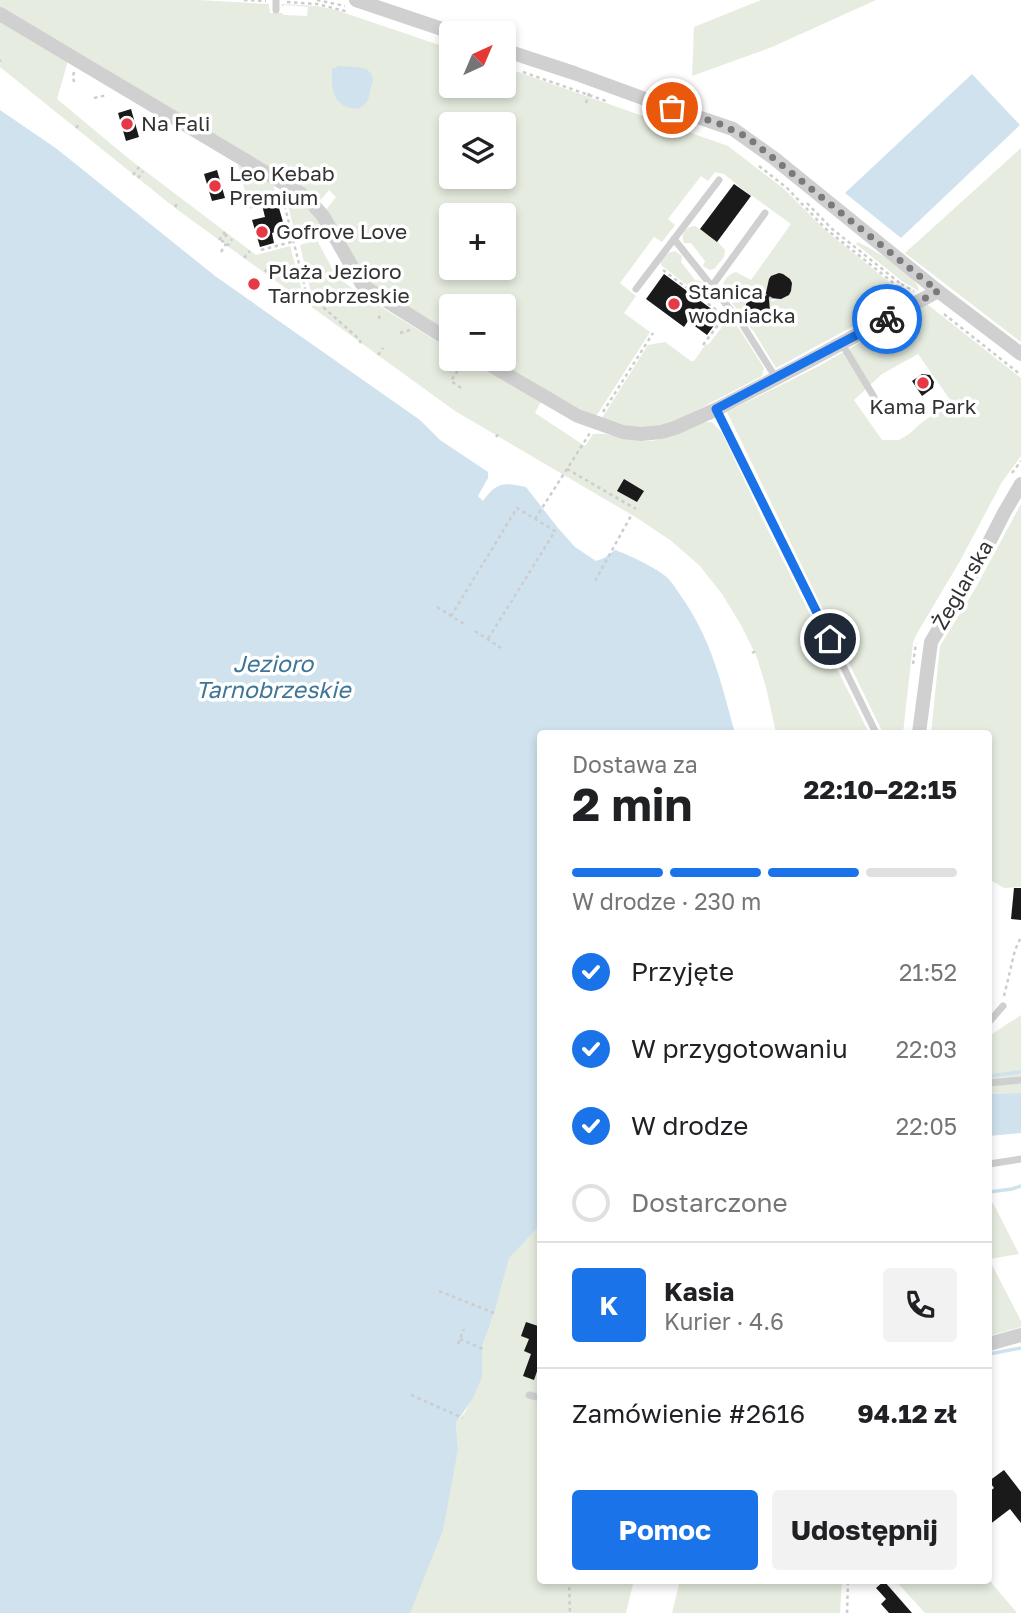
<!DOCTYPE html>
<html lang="pl">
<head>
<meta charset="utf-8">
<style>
  :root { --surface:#fff; --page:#f2f2f2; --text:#202124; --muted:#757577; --line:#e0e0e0; --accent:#1a73e8 }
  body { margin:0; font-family:"Golos Text",sans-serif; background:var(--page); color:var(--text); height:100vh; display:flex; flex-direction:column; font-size:26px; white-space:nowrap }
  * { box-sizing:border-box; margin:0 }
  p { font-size:23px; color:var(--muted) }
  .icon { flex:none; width:38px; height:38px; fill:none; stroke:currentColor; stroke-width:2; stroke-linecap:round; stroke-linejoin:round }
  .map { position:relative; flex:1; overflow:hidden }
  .side { position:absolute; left:537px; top:730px; width:455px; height:854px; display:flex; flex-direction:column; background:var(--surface); border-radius:7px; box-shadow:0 4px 10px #0003 }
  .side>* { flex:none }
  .needle { width:46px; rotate:44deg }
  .controls { position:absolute; left:439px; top:21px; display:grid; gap:14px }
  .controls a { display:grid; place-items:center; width:77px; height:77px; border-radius:7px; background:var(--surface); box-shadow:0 4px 10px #0003; font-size:35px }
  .pin { position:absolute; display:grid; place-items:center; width:60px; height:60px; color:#fff; margin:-30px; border:4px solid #fff; border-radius:50%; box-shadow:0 2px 7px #0007 }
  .courier { position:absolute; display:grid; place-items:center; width:70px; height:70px; margin:-35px; border:5px solid #1a73e8; border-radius:50%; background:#fff; color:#222; box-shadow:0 2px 9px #0007 }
  .summary em { font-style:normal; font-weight:700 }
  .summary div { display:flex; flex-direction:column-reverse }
  .summary { display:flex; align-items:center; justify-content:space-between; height:119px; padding:0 35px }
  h1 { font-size:46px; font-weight:700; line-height:52px }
  .bar { display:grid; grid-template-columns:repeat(4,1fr); gap:10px 7px; align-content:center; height:84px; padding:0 35px }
  .bar i { height:9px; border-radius:5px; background:var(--line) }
  .bar .selected { background:var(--accent) }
  .bar p { grid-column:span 4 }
  .line { display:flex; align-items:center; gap:18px; padding:0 35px; border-top:2px solid var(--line) }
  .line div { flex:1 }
  .round { display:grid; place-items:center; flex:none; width:74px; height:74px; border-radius:7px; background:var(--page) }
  ol { padding:0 35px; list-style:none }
  li { display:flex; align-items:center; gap:21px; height:77px }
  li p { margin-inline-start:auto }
  li .icon { padding:7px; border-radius:50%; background:var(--accent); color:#fff; stroke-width:4 }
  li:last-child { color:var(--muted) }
  li i { width:38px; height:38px; border:4px solid var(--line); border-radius:50% }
  .button { display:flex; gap:14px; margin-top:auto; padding:14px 35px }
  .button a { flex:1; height:80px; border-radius:7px; background:var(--accent); color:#fff; font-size:28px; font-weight:700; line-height:80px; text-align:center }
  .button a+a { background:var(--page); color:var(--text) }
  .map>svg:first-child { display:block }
  .green { fill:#e6ecdf; fill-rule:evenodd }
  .water { fill:#cfe2ee }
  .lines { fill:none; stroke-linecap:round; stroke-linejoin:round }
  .stream { stroke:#cfe2ee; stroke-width:3.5 }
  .building { fill:#1a1a1a }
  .path { stroke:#cdcdcd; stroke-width:2.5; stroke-dasharray:3.5 3.5; stroke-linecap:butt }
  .lane { stroke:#d0d0d0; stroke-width:7 }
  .street { stroke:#d0d0d0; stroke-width:14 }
  .done { stroke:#7a7a7a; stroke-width:7; stroke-dasharray:0 12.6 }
  .route { stroke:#1a73e8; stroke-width:9 }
  .poi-dot { fill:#e63946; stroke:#fff; stroke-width:2.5 }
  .labels { text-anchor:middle; stroke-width:7; stroke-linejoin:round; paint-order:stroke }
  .poi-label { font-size:21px; fill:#333; stroke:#fff; text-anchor:start }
  .street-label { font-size:21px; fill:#333; stroke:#fff }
  .water-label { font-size:23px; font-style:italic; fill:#3f7597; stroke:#fff }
</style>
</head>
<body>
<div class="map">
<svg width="1021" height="1613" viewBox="0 0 1021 1613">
  <rect width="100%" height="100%" fill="#fff"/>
  <g class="green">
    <path d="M 0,0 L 198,0 L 269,4 L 270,13 L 283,13 L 283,15 L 307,16 L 308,7 L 284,5 L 283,7 L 281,4 L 317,6 L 336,10 L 451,49 L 452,86 L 504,86 L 504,67 L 728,146 L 784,189 L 825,230 L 893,285 C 896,292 891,304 885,309 L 776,368 L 754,332 L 729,299 L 733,294 L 745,298 L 774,301 L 777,298 L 767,290 L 756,290 L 745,294 L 735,290 L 725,294 C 718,286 727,274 736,272 L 751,280 L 791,224 L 751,195 L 750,195 L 724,174 L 715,172 L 708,181 L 701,176 L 668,219 L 675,225 L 662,242 L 654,237 L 620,283 L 636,296 L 624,313 L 650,332 L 597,415 L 593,416 L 490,359 L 504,359 L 504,306 L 452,306 L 451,336 L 368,284 L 325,211 L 336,197 L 329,190 L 318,203 L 0,8 ZM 452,124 L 504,124 L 504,177 L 452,177 ZM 452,215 L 504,215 L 504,268 L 452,268 Z"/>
    <polygon points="761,0 876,0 772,47 692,76 694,27"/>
    <path d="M 0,21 L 68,61 L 57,99 L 128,158 L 256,255 L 290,246 L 302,290 L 311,293 L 300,245 L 317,240 L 336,276 L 357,292 L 451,350 L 452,359 L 467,359 L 541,402 L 535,413 L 585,446 L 593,434 C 612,432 630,441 648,441 C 671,440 690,421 712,422 L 722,433 L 762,518 L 869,733 L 776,733 L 766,687 L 756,655 L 741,625 L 722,594 L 699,565 L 670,540 L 637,518 L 455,411 L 175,208 L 0,67 Z"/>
    <polygon points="1021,148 1021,342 905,253"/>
    <polygon points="237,161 273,183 277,201 250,209"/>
    <path d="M 284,190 C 301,201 314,213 325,230 L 296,237 Z"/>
    <path d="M 695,226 L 716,240 L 725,250 L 724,257 L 714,269 L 710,270 L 703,266 L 705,261 L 691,243 L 684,243 C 680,234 685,227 695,226 Z"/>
    <path d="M 858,242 C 873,250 918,274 919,291 L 902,281 L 856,244 Z"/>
    <polygon points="675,251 682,256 681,262 695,280 701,281 703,283 702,290 700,293 697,293 661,265 661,262 668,253"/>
    <path d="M 927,304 L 1021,378 L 1021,456 L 1002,482 L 960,561 L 916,635 L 913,643 L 903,733 L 883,733 L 727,412 L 819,366 ZM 918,354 L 951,401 L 920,424 L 909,434 L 899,440 L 882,440 L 854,400 L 882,374 Z"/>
    <polygon points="730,317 742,333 764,368 762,376 672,423 637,429 602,418 648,345 665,342 691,361 694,361 706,344 708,345"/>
    <polygon points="1021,504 1021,887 1004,888 989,879 989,733 931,733 940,646 975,589"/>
    <polygon points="1021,1015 1021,1093 989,1094 989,1036"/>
    <polygon points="541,1172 541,1580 634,1580 626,1613 381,1613 458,1449 456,1423 465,1412 482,1377 482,1347 494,1313 486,1297"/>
    <polygon points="993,1203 1019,1254 989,1259 1021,1321 1021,1327 989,1336 989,1204"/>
    <polygon points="680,1580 842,1580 840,1613 672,1613"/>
    <polygon points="895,1580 989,1580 1017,1613 925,1613"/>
  </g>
  <g class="water">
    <path d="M 339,66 C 347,67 360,66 366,69 C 374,74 374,80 371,87 C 369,92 370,98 366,103 C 357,114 340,107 335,96 C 331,88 332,77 332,69 Z"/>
    <polygon points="972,74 1020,125 901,238 845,193"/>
    <path d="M 0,110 L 57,149 L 215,276 L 420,420 L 440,440 L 488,472 L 488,478 L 478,496 L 483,501 C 496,482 504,482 526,487 L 558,528 L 575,547 L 596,561 L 604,558 L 615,550 C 627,554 654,567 664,575 C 671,580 676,589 681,596 C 712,640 721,683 735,733 L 541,733 L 541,1224 L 509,1258 L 494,1313 L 482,1347 L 482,1377 L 473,1398 L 456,1423 L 458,1449 L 443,1530 L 410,1613 L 0,1613 Z"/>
    <polygon points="1021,1093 1021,1133 989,1136 989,1094"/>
  </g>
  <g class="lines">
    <g class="stream">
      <polyline points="989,1076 1021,1072"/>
      <polyline points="989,1192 1012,1189 1021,1186"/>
      <polyline points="989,1354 1021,1348"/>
    </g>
  </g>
  <g class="building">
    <polygon points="131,109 139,137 126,141 118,113"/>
    <polygon points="217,170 225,198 212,201 204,174"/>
    <polygon points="734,184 751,196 717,242 700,229"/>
    <polygon points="277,201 285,229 272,233 274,243 260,247 252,220 265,217 262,205"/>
    <polygon points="779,273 783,274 790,279 792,283 791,291 789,295 781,299 769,298 770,313 766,320 758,322 750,320 746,313 746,304 752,298 765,297 769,279 771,276"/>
    <polygon points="664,274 721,316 707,335 688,321 684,327 646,299"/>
    <polygon points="922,374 930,375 934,382 933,388 922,396 912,381"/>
    <polygon points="624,479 644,491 637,502 617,491"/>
    <polygon points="1014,888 1021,888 1021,920 1011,919"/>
    <polygon points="526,1322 541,1327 541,1360 534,1380 523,1376 531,1354 524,1351 529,1339 521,1336"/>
    <polygon points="1004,1470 1021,1492 1021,1523 1010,1509 989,1525 989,1492 994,1488 989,1481"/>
    <polygon points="884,1581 912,1613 889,1613 881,1604 886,1599 876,1588"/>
  </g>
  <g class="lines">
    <g class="path">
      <polyline points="244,0 266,1"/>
      <polyline points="317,0 345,6"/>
      <polyline points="287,2 317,4 349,12"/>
      <polyline points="0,61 1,60"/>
      <polyline points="74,72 73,77 74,82"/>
      <polyline points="523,72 609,102"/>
      <polyline points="94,98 107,95"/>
      <polyline points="586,103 589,93"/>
      <polyline points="76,128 80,123"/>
      <polyline points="759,166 787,188 826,229 896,285 909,292"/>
      <polyline points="133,175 139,167"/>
      <polyline points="138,178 143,171"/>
      <polyline points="283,199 306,292 358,338 361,343"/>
      <polyline points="807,203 831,228 901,284 899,296"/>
      <polyline points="175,207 178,202"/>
      <polyline points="227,234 222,241 228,245 232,239"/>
      <polyline points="219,240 225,232"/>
      <polyline points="261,250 318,235"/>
      <polyline points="221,252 226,244"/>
      <polyline points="244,258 250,251"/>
      <polyline points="663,270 719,312"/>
      <polyline points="265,272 268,267"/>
      <polyline points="901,284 914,291"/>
      <polyline points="730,293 735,292 746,296 761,292 772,299"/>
      <polyline points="301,299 306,292"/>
      <polyline points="944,314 1021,375"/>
      <polyline points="379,319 380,312"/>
      <polyline points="400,333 410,330"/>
      <polyline points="703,345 724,317"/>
      <polyline points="378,355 383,348"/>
      <polyline points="461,388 451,381 465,359"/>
      <polyline points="603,412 653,333"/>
      <polyline points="496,437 500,432"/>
      <polyline points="567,469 636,509"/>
      <polyline points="1012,473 1021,461"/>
      <polyline points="535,519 590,433"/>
      <polyline points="595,581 632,514"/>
      <polyline points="437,607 464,624"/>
      <polyline points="451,616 517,508 555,531 488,639"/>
      <polyline points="475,631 501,648"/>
      <polyline points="752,653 757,650"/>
      <polyline points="913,664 916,643"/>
      <polyline points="1004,996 1015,950 1021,937"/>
      <polyline points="439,1291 494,1313"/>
      <polyline points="460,1339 483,1349"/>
      <polyline points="458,1344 464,1329"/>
      <polyline points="411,1395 463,1418"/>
      <polyline points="569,1580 570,1613"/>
      <polyline points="847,1613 848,1580"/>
    </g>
    <g class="lane">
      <polyline points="276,10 276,0"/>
      <polyline points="674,239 742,324 776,378"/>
      <polyline points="712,286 765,213"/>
      <polyline points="636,289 719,180"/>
      <polyline points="842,344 874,397"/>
      <polyline points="717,409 876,733"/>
      <polyline points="989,1022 1003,1006"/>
      <polyline points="989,1083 1021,1080"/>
      <polyline points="989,1164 1021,1159"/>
      <polyline points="529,1395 541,1398"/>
    </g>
    <g class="street">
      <polyline points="356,0 454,33"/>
      <polyline points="0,14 300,193 310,201 323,216 363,286 452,342"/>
      <polyline points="504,50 574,73 648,100 733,129 775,159 938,291 1021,354"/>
      <polyline points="480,359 578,416 623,432 641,434 661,432 675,428 717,409 805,363 938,291"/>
      <polyline points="919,733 931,642 979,562 1004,513 1021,484"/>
      <polyline points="989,1344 1021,1335"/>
    </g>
  </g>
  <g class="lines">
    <polyline class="done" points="672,108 720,124 747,137 938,291 887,319"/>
    <polyline class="route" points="830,639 716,409 887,319"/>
  </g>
  <g class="poi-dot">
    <circle cx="127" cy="124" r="7"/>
    <circle cx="215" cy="186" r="7"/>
    <circle cx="262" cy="232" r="7"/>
    <circle cx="254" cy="284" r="7"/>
    <circle cx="674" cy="304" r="7"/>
    <circle cx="923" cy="383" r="7"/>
  </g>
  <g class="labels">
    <g class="poi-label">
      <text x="141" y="131">Na Fali</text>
      <text x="229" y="181">Leo Kebab<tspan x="229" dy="24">Premium</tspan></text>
      <text x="276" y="239">Gofrove Love</text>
      <text x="268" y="279">Plaża Jezioro<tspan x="268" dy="24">Tarnobrzeskie</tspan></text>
      <text x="688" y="299">Stanica<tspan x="688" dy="24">wodniacka</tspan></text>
      <text x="923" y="414" text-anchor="middle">Kama Park</text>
    </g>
    <g class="street-label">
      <text transform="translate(963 585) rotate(-60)" y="7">Żeglarska</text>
    </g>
    <g class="water-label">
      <text x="273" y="672">Jezioro<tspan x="273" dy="26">Tarnobrzeskie</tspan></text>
    </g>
  </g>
</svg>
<div class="controls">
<a><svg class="needle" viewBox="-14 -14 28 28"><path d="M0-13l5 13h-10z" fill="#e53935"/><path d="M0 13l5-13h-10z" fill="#757577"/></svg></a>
<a><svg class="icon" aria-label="layers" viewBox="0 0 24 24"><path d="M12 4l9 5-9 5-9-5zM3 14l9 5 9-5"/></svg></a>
<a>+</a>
<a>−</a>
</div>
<div class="pin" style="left:672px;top:108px;background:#ea580c"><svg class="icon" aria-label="bag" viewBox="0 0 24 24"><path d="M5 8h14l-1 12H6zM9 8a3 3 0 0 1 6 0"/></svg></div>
<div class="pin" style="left:830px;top:639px;background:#1f2937"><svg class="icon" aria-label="home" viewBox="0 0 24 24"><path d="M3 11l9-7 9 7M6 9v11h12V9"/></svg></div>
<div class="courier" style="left:887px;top:319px"><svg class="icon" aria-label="bike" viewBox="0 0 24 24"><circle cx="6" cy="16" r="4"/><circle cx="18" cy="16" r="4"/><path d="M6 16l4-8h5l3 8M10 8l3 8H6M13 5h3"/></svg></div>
<section class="side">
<div class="summary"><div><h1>2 min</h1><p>Dostawa za</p></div><em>22:10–22:15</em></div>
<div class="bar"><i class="selected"></i><i class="selected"></i><i class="selected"></i><i></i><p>W drodze · 230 m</p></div>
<ol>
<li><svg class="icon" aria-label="check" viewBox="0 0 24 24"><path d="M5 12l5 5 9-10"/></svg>Przyjęte<p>21:52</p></li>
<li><svg class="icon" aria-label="check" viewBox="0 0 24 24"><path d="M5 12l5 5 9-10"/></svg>W przygotowaniu<p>22:03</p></li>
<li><svg class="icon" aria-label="check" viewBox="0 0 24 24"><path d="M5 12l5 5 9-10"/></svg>W drodze<p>22:05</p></li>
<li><i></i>Dostarczone</li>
</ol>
<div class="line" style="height:126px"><b class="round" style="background:var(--accent);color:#fff">K</b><div><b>Kasia</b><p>Kurier · 4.6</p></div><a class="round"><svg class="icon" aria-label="phone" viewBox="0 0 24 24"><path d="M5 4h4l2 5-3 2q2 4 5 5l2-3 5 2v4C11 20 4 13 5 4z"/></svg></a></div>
<div class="line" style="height:91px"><div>Zamówienie #2616</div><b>94.12 zł</b></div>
<div class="button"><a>Pomoc</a><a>Udostępnij</a></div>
</section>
</div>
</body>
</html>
